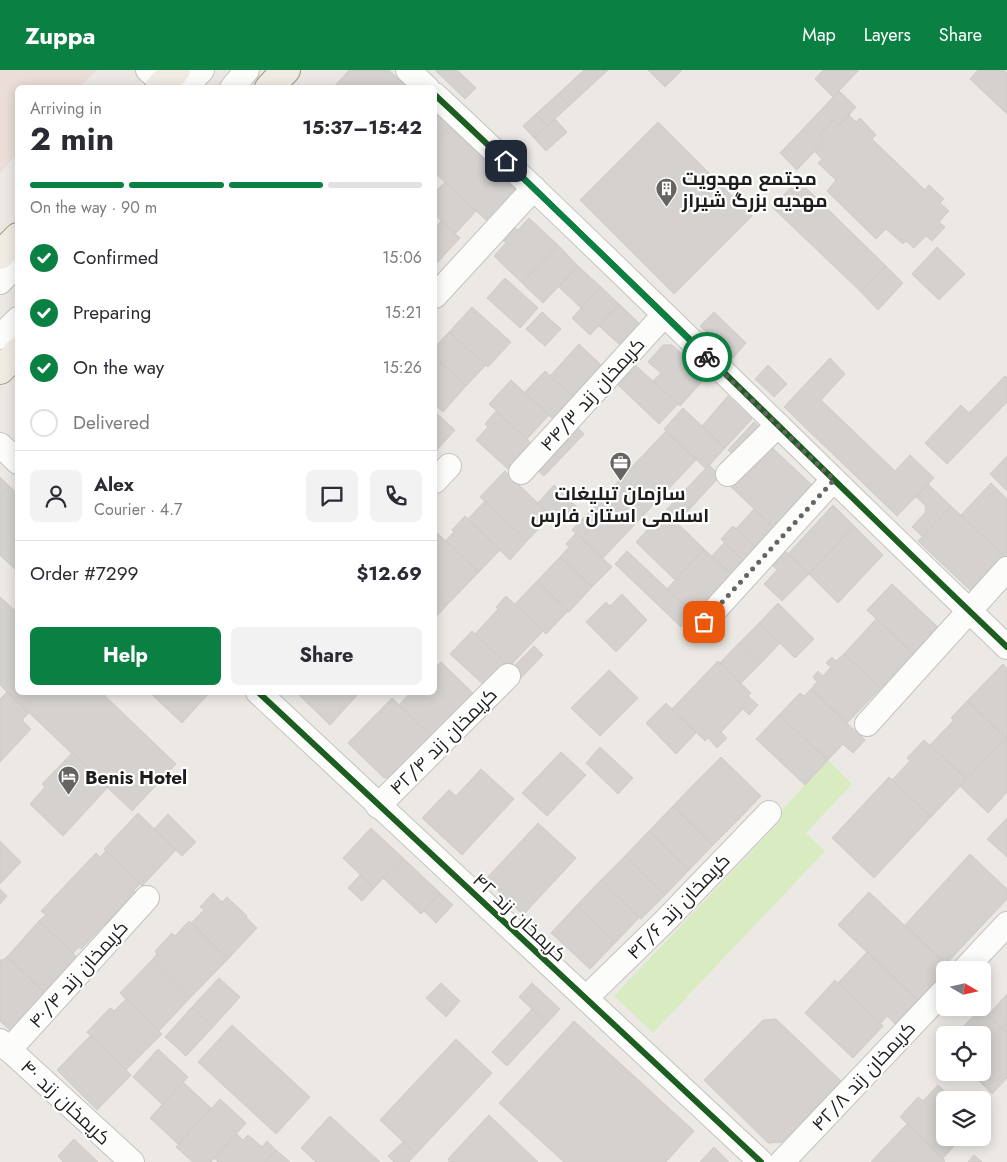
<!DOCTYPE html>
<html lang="en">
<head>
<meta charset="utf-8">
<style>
  :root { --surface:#fff; --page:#f2f2f3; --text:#2b2b33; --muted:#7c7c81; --line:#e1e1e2; --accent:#0b8043 }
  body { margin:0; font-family:Jost,Cairo,sans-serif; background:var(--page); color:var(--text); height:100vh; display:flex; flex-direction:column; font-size:19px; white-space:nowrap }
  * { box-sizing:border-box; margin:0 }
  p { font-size:16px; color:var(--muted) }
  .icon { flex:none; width:28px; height:28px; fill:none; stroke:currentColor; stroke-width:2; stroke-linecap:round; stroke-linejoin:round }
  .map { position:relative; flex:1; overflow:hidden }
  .panel { position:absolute; left:15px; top:15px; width:422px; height:610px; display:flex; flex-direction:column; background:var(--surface); border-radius:8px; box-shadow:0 2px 12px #0003 }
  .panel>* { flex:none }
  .needle { width:32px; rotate:99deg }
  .tools { position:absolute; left:936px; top:891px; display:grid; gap:10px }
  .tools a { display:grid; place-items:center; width:55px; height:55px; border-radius:8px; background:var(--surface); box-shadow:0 2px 12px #0003; font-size:25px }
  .pin { position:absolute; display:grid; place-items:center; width:42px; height:42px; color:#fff; margin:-21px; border-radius:10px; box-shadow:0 2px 8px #0006 }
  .courier { position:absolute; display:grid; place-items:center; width:50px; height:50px; margin:-25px; border:4px solid #0b8043; border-radius:50%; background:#fff; color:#222; box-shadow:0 1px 6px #0007 }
  .head em { font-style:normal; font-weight:700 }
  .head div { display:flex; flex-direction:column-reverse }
  .head { display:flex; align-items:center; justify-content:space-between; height:85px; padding:0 15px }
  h1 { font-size:32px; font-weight:700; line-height:38px }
  .bar { display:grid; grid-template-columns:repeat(4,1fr); gap:8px 5px; align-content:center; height:60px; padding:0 15px }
  .bar i { height:6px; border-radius:4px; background:var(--line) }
  .bar .active { background:var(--accent) }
  .bar p { grid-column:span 4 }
  .line { display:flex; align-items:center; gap:12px; padding:0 15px; border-top:1px solid var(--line) }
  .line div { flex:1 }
  .round { display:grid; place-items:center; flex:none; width:52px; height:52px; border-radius:8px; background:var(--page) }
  ol { padding:0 15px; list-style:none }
  li { display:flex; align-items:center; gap:15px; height:55px }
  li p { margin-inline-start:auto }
  li .icon { padding:5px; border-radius:50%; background:var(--accent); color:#fff; stroke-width:4 }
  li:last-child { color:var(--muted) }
  li i { width:28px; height:28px; border:2px solid var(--line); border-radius:50% }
  .action { display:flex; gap:10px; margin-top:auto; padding:10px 15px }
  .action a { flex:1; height:58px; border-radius:8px; background:var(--accent); color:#fff; font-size:20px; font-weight:700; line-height:58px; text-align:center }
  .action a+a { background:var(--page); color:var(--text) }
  header { display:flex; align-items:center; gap:30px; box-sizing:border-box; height:70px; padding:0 25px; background:var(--accent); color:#fff }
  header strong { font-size:24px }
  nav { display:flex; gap:28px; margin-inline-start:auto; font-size:18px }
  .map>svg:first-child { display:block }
  .military { fill:#ebddd7 }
  .grass { fill:#d9ecc1 }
  .building { fill:#d4d1ce; stroke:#cfcbc6 }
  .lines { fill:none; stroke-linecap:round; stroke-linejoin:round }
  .minor-casing { stroke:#c4c3c1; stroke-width:26 }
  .major-casing { stroke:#a29682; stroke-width:30 }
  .minor { stroke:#fcfcfb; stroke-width:24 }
  .major { stroke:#f0ebe3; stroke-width:28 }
  .cycleway-casing { stroke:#fff; stroke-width:9 }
  .cycleway { stroke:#1b5e20; stroke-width:6 }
  .done { stroke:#656463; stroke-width:5; stroke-dasharray:0 9 }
  .route { stroke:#0b8043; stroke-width:6 }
  .labels { text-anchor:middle; stroke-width:4.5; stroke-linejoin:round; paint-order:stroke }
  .poi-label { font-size:19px; font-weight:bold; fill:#1d1d1d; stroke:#fff; text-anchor:start }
  .street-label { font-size:19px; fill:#1d1d1d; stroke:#fff }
</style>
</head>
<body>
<header>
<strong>Zuppa</strong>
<nav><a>Map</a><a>Layers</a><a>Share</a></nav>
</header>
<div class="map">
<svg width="1007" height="1092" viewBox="0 0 1007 1092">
  <rect width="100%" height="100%" fill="#ece9e5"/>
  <polygon class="military" points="0,0 96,0 80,17 18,18 17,84 0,103"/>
  <polygon class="grass" points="828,690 852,714 806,763 825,781 653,963 614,926 783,748 779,743"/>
  <g class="building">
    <polygon points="349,0 389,0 408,18 333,18"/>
    <polygon points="435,0 457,0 476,18 465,29"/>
    <polygon points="584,0 608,0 569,36 558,24"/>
    <polygon points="648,0 682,0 665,17"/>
    <polygon points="823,0 859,0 833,27 815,9"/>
    <polygon points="978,0 1004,0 1007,3 1007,44 970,9"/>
    <polygon points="839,21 856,37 839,56 833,50 820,65 825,70 797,100 780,83"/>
    <polygon points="558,24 569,36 547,56 536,44"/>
    <polygon points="435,43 450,57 435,73"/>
    <polygon points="536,44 547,56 534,68 523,56"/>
    <polygon points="849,45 856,52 860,48 876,65 872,69 925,120 929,115 944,129 940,133 949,141 939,152 945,157 932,171 926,166 914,178 906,171 903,174 886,159 876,169 827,121 836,110 818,93 822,89 814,81 825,70 820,65 833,50 839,56"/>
    <polygon points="555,49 567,62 546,81 534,68"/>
    <polygon points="658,52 752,146 674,224 580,130"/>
    <polygon points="450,57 516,118 486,150 435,103 435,73"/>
    <polygon points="798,110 886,196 861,222 772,137"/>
    <polygon points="445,112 476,141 455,164 435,145 435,122"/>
    <polygon points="529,148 558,175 522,213 494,186 506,173 503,170 515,158 518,160"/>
    <polygon points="441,151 460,168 435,195 435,158"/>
    <polygon points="558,175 578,196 543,233 522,213"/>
    <polygon points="937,177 965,204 939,230 912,204"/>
    <polygon points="578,196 601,217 581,238 559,217"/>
    <polygon points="886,196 903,213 878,240 861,222"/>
    <polygon points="505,208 538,238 520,258 487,228"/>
    <polygon points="601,217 619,234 590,265 572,248"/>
    <polygon points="619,234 641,255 621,276 599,256"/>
    <polygon points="472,237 511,272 488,297 449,262"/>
    <polygon points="542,242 561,259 545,276 526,259"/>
    <polygon points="714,242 746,273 733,288 700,256"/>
    <polygon points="449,262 486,295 466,316 435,287 435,277"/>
    <polygon points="579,274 603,297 574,328 550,306"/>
    <polygon points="663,275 672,275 707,306 680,336 653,311 661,303 648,292"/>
    <polygon points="435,287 466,316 443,342 435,335"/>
    <polygon points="830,288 845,304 821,330 895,401 910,385 934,408 897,446 784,337"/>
    <polygon points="633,293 678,334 659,354 616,313"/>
    <polygon points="768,295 787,314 774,327 755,309"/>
    <polygon points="545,301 574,328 554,350 524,323"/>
    <polygon points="1005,306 1007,308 1007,332 983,357 969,343"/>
    <polygon points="511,310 549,345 527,369 489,334"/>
    <polygon points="728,326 752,349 725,378 702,356"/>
    <polygon points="961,335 983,357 947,394 925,373"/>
    <polygon points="683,338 725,378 706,399 664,359"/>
    <polygon points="496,341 532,374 508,399 476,370 488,357 485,354"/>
    <polygon points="435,342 455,360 435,382"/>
    <polygon points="754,352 764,361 738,390 728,380"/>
    <polygon points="575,355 584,364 544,406 535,398"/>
    <polygon points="666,361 696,390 603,488 572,460"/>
    <polygon points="765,371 814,417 775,459 726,412"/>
    <polygon points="1007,386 1007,421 990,404"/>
    <polygon points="709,395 720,406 677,453 665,441"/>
    <polygon points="505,401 551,446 527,471 480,427"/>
    <polygon points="0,407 10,417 0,427"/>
    <polygon points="991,413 1007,429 1007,484 1005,487 961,445"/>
    <polygon points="928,414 951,436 923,467 912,457 925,443 926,436 916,427"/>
    <polygon points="554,415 577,437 561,455 538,433"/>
    <polygon points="10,417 18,424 17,501 0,485 0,427"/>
    <polygon points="485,431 527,471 510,490 468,449"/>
    <polygon points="833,435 854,456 809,504 788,484"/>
    <polygon points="951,436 1005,487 972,522 918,471"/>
    <polygon points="754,439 778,462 759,481 736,459"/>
    <polygon points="665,441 704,479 675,510 636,472"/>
    <polygon points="465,446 500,480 479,502 445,471 454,462 452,460"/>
    <polygon points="733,456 759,481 748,494 721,469"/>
    <polygon points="854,456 883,485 838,533 809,504"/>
    <polygon points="436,462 479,502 447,535 435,524 435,463"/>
    <polygon points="576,463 612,497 592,517 560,487 569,477 566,474"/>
    <polygon points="724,473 748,494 735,508 712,486"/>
    <polygon points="704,479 731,504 694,544 667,519"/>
    <polygon points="784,480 809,504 782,531 764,514 777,500 771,494"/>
    <polygon points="627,481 694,544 681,557 615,494"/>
    <polygon points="560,487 592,517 569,542 537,511"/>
    <polygon points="537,511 568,541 546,564 515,534"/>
    <polygon points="892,514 941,560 916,586 867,540"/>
    <polygon points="435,524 447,535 435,548"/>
    <polygon points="622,524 647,550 616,582 586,552 606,532 610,536"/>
    <polygon points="506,526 543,561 509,597 475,564 498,539 496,537"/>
    <polygon points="0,527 18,543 18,622 101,622 176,694 132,741 0,615"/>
    <polygon points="778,533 814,569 795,588 759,553"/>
    <polygon points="876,549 913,583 881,618 844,584"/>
    <polygon points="759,553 780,573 761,593 740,572"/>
    <polygon points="472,561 505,593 484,615 450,584"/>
    <polygon points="740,572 761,593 741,613 720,593"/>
    <polygon points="534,576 543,585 521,608 512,598"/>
    <polygon points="844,584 881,618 847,653 811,619 817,612 813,607 818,601 823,606 831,597 826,593 832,587 836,591"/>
    <polygon points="718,591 751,623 748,626 758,635 749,645 743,639 721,662 727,668 717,678 708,668 705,671 672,639"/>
    <polygon points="441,592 473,623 431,666 399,635 411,622 435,622 435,598"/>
    <polygon points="1003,594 1007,599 1007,667 1006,668 967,631"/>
    <polygon points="609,600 638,628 600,666 571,638"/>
    <polygon points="811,619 865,670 853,683 843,674 828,690 779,645 800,623 804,626"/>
    <polygon points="7,622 29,643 22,650 31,659 0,692 0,629"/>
    <polygon points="149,622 210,622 182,653"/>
    <polygon points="296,622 360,622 330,655"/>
    <polygon points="392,628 431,666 392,707 384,708 348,673"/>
    <polygon points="967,631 1006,668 967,709 930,675 954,650 951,648"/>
    <polygon points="666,633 696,663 676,684 646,653"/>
    <polygon points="779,645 828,690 805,715 756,669"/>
    <polygon points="1006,668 1007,669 1007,722 988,743 960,716"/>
    <polygon points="924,670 967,709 931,747 892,710 910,691 907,688"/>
    <polygon points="600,677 633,708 618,724 586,693"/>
    <polygon points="561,682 586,705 547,746 522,723"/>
    <polygon points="72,683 108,717 63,766 30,734 45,717 42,714"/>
    <polygon points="721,687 761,726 737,751 697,711"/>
    <polygon points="481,699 514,729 462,785 422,748 449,720 456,726"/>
    <polygon points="889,707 931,747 874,808 832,768"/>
    <polygon points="697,711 737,751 713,775 673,736"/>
    <polygon points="673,736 713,775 689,800 649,761"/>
    <polygon points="138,743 176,780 142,816 104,779"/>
    <polygon points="168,744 196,772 182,786 154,759"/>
    <polygon points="1007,748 1007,787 987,769"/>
    <polygon points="538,753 576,788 523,845 486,809"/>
    <polygon points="371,758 403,788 374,818 343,788"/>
    <polygon points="649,761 689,800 665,825 625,786"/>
    <polygon points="0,771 21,792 0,814"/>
    <polygon points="106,781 140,814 134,820 136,822 81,879 79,877 73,883 39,851 46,845 41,841 96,783 100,787"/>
    <polygon points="970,784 1007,819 1007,829 946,894 905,855"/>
    <polygon points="625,786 665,825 641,849 601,810"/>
    <polygon points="403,788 440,823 421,844 383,808"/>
    <polygon points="360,805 374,818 362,831 348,818"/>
    <polygon points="601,810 639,848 615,873 577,835"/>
    <polygon points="0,819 7,826 0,834"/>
    <polygon points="869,822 949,897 918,930 838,855"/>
    <polygon points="213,823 222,832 227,827 247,846 246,847 257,858 228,889 191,853 204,840 200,837"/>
    <polygon points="440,823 453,835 436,853 424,841"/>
    <polygon points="577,835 615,873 590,899 551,863"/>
    <polygon points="39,851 79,889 46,924 7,887"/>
    <polygon points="189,851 228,889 191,927 153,889 157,884 155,881 172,863 175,866"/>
    <polygon points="867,882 918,930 895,954 887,946 881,953 838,913"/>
    <polygon points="7,887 46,924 12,962 0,951 0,890 3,890"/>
    <polygon points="153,889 191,927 159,961 120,923"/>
    <polygon points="219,908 240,927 213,957 192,937"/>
    <polygon points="835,910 883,956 853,988 805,943"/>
    <polygon points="441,913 460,931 446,947 426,928"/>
    <polygon points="532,913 560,939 547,953 519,927"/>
    <polygon points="1007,924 1007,963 988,945"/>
    <polygon points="126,929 162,964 126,1000 87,962 110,938 114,941"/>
    <polygon points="192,937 213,957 186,986 165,967"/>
    <polygon points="981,938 1007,963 1007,1008 992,1024 970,1002 982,1002 982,985 985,982 982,979 982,965 967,965 961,959"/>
    <polygon points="532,939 547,953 507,996 492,982"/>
    <polygon points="776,949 841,1011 782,1072 768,1073 704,1010 763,950"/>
    <polygon points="574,951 694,1061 666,1092 564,1092 499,1033"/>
    <polygon points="232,955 310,1027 276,1064 198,992"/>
    <polygon points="90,966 131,1005 97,1040 57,1000"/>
    <polygon points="456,969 492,1003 416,1084 380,1050"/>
    <polygon points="158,979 188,1007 163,1035 133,1007"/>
    <polygon points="183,1012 211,1038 178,1074 150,1048"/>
    <polygon points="938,1015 954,1030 945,1030 945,1068 962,1068 943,1088 900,1047 918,1027 923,1031"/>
    <polygon points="220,1029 246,1053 211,1092 193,1092 176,1077"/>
    <polygon points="489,1045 538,1092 448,1092 450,1090 448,1089"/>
    <polygon points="330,1046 380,1092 316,1092 301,1078"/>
    <polygon points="907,1054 945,1090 944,1092 894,1092 882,1080"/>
    <polygon points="237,1064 243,1070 248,1065 262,1077 267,1071 276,1080 265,1092 218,1092 214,1088"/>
    <polygon points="74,1069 98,1092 63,1092 58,1086"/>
    <polygon points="403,1072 416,1084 409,1092 394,1092 388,1086"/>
    <polygon points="714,1077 729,1092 700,1092"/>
    <polygon points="276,1080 290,1092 265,1092"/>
    <polygon points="882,1080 894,1092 871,1092"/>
    <polygon points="974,1085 982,1092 968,1092"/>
  </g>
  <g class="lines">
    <defs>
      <g id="minor">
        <polyline points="148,0 163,13"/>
        <polyline points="408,0 427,18"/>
        <polyline points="185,18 202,0"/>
        <polyline points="232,18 247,0"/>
        <path d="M 435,25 C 629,206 815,394 1007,577"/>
        <polyline points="0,212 18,193"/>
        <polyline points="435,226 534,118"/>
        <polyline points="0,267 18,249"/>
        <polyline points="0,375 18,392"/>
        <polyline points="521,402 664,245"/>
        <polyline points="728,404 778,355"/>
        <polyline points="435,411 449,396"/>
        <polyline points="704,552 833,410"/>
        <polyline points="258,622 761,1092"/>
        <polyline points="867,654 1007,499"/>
        <polyline points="378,736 508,606"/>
        <polyline points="964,900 1007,854"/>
        <polyline points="586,928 665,851 769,743"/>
        <polyline points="0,971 132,1092"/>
        <polyline points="9,980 147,828"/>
        <polyline points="782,1092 945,920"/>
      </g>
      <g id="major">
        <polyline points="159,18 176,0"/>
        <polyline points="269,18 286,0"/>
        <polyline points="0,185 18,167"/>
        <polyline points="0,300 18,282"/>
      </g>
    </defs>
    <use href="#minor" class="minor-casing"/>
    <use href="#major" class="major-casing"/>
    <use href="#minor" class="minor"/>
    <use href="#major" class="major"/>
    <defs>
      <g id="cycleway">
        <path d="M 435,25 C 629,206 815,394 1007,577"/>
        <polyline points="258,622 761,1092"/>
      </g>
    </defs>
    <use href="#cycleway" class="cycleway-casing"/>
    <use href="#cycleway" class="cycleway"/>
  </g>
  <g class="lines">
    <polyline class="done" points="704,552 834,410 707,287"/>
    <polyline class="route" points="506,91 707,287"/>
  </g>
  <defs>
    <symbol id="building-pin" viewBox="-11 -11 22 30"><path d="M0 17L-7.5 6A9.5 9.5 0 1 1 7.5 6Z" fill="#656463" stroke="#fff"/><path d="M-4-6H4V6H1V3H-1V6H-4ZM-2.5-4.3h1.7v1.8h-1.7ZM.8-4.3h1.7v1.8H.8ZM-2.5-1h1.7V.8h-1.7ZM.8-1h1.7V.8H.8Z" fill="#fff"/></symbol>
    <symbol id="office-pin" viewBox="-11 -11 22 30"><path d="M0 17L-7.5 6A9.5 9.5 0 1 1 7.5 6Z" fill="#656463" stroke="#fff"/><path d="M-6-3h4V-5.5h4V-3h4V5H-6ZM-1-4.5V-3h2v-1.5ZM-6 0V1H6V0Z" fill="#fff"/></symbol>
    <symbol id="hotel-pin" viewBox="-11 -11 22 30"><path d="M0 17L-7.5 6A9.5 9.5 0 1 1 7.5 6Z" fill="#656463" stroke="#fff"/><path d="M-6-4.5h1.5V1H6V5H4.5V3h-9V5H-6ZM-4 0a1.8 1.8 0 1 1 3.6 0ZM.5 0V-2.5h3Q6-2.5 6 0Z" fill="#fff"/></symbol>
  </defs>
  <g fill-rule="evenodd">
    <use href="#building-pin" x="654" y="106" width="25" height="34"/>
    <use href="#office-pin" x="608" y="380" width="25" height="34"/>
    <use href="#hotel-pin" x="56" y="694" width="25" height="34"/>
  </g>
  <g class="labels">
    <g class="poi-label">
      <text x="682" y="115">مجتمع مهدویت<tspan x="682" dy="22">مهدیه بزرگ شیراز</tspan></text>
      <text x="620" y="430" text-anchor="middle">سازمان تبلیغات<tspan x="620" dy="22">اسلامی استان فارس</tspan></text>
      <text x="85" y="714">Benis Hotel</text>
    </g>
    <g class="street-label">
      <text transform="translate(592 324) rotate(-48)" y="7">کریمخان زند ۴۴/۳</text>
      <text transform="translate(443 671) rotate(-45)" y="7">کریمخان زند ۴۲/۴</text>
      <text transform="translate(678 836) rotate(-46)" y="7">کریمخان زند ۴۲/۶</text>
      <text transform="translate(520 847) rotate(43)" y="7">کریمخان زند ۴۲</text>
      <text transform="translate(78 904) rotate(-48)" y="7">کریمخان زند ۴۰/۴</text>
      <text transform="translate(863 1006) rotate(-47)" y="7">کریمخان زند ۴۲/۸</text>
      <text transform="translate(66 1032) rotate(43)" y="7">کریمخان زند ۴۰</text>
    </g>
  </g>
</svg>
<div class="tools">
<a><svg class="needle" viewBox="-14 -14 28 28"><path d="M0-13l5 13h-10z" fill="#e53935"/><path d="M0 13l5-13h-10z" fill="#7c7c81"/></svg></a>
<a><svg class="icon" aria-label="locate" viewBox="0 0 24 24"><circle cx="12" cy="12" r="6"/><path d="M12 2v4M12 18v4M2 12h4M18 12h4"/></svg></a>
<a><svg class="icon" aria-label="layers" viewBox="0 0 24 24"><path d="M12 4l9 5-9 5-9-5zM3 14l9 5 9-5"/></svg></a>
</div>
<div class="pin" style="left:704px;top:552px;background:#ea580c"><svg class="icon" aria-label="bag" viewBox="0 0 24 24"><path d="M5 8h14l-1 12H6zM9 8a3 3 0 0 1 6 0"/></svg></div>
<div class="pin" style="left:506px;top:91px;background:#1f2937"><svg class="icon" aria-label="home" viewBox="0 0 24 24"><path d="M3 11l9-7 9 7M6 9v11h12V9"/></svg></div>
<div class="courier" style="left:707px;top:287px"><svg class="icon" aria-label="bike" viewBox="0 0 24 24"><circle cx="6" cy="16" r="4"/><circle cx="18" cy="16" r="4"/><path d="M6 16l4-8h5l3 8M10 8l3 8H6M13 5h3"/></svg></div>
<section class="panel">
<div class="head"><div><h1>2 min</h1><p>Arriving in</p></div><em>15:37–15:42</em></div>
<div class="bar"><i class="active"></i><i class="active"></i><i class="active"></i><i></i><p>On the way · 90 m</p></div>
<ol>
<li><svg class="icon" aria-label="check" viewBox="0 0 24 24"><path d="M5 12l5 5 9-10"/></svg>Confirmed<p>15:06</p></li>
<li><svg class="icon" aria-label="check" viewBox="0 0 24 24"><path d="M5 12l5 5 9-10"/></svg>Preparing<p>15:21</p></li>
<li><svg class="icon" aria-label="check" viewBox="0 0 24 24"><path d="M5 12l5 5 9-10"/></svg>On the way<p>15:26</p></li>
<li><i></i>Delivered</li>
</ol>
<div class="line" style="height:90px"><a class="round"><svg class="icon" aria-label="person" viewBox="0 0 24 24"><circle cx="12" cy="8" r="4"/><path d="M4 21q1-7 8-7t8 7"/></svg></a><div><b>Alex</b><p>Courier · 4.7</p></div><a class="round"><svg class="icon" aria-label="chat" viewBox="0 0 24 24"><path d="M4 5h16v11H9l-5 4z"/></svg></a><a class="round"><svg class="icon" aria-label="phone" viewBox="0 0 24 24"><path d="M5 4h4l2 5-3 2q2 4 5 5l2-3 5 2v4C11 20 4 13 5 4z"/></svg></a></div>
<div class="line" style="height:65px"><div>Order #7299</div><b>$12.69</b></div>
<div class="action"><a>Help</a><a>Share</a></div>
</section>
</div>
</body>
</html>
